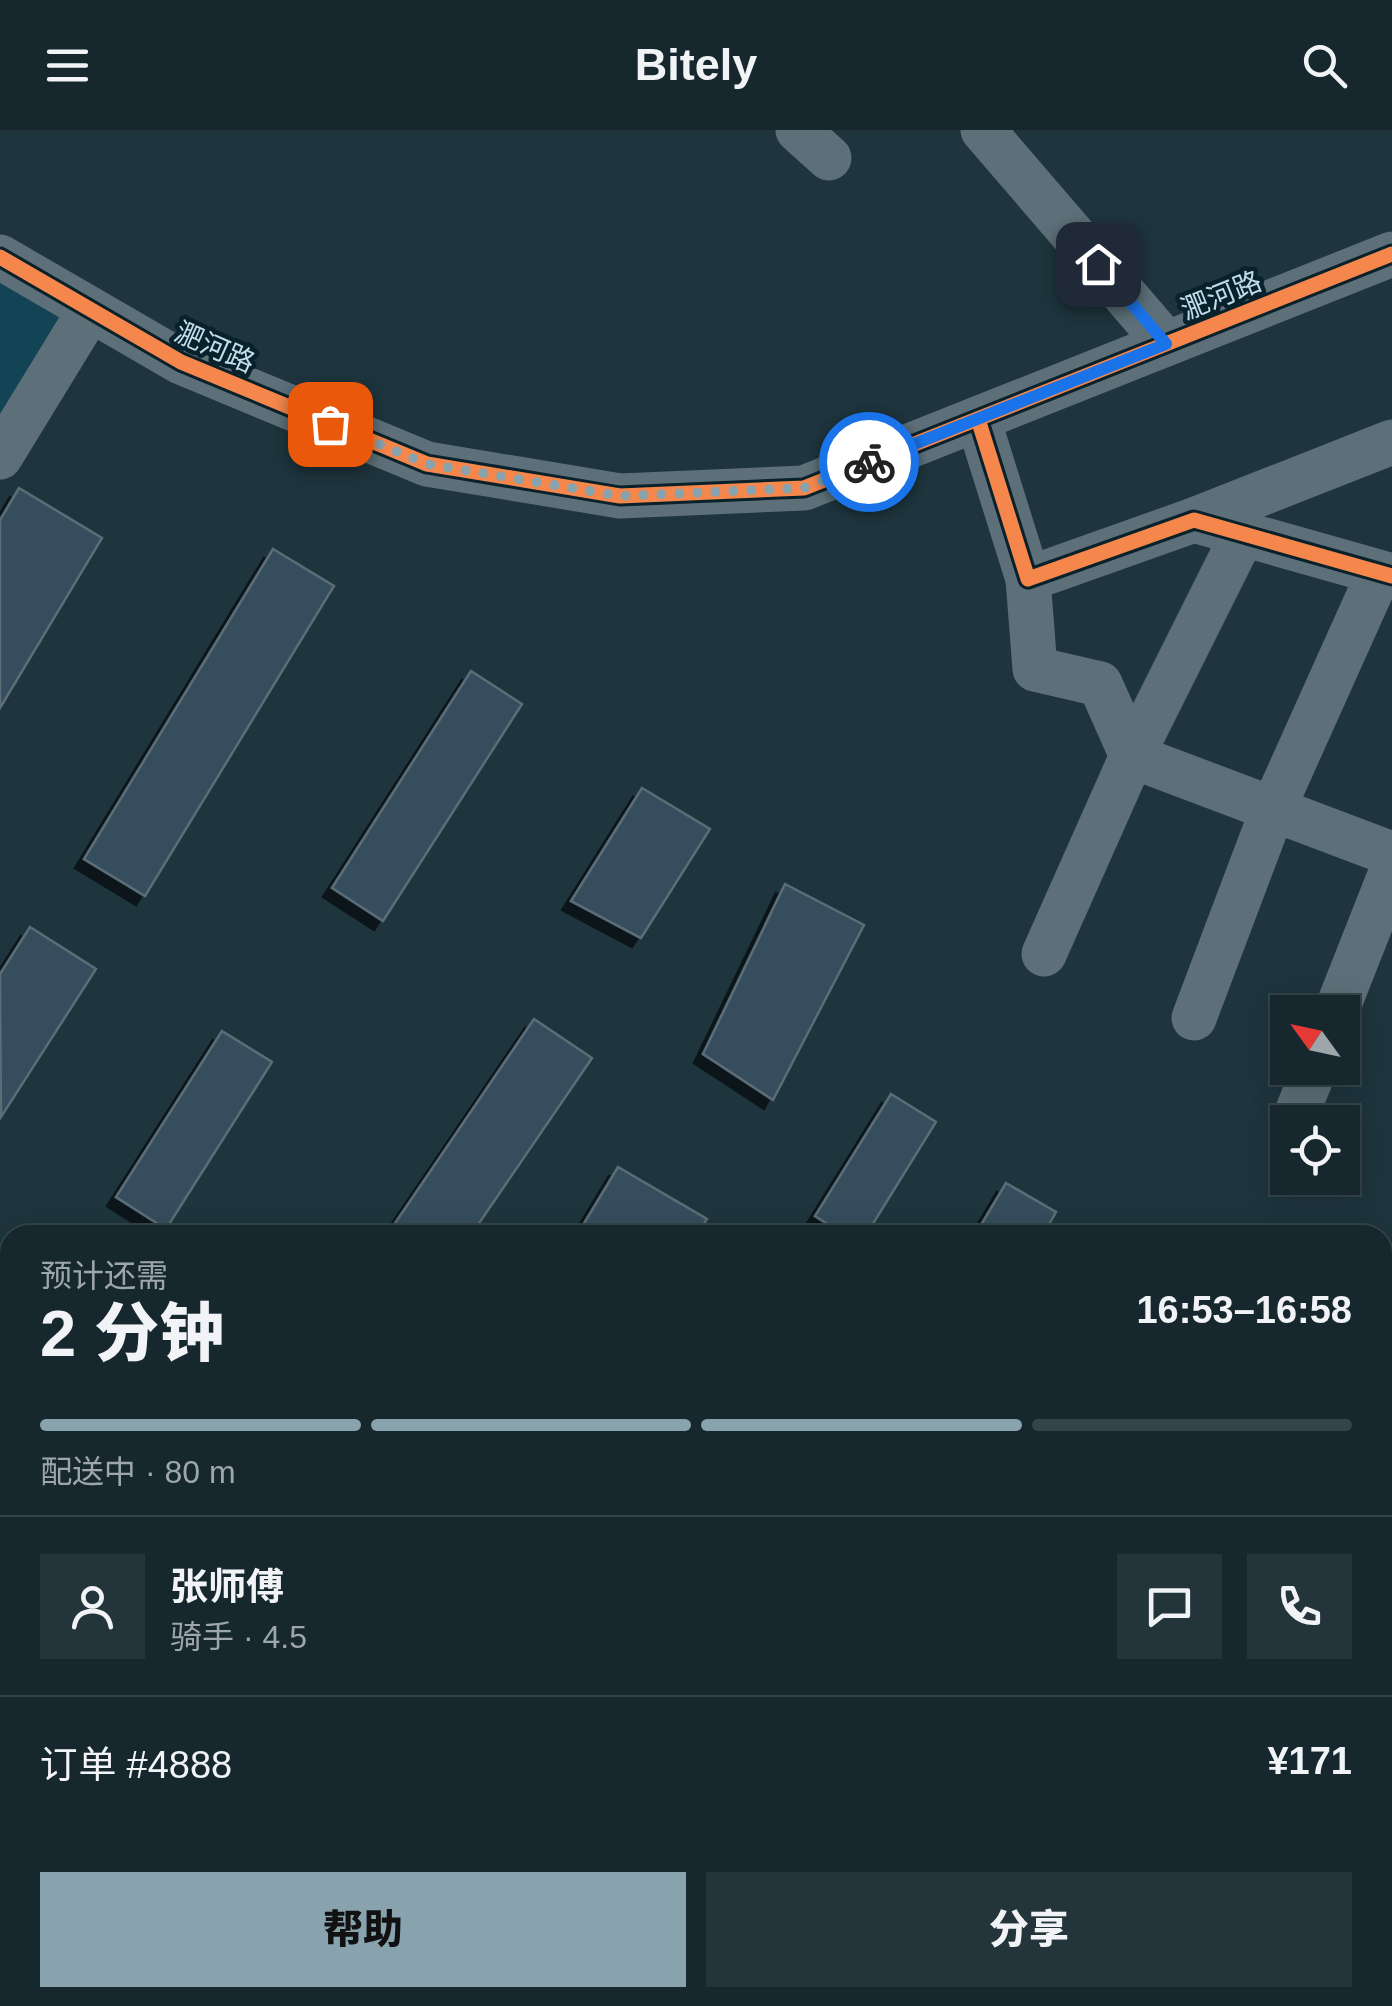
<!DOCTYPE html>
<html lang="zh">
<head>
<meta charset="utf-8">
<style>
  :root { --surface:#16282e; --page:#23343a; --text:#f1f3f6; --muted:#9ea6aa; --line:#35444a; --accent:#88a2ae }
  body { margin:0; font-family:Arial,"Noto Sans SC",sans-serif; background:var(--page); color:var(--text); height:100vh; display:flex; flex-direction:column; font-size:38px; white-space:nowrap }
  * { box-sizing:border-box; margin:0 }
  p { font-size:32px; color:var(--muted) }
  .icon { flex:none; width:55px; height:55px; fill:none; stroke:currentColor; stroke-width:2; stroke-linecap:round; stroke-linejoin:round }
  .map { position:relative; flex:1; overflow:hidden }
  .panel { position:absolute; left:0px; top:1095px; width:1392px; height:782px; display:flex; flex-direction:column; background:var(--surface); border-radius:30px 30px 0 0; box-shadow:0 5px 25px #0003,0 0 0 2px var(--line) }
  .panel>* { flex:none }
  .needle { width:65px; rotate:303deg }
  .tools { position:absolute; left:1270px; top:865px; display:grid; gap:20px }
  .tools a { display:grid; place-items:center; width:90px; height:90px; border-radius:0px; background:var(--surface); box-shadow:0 5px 25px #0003,0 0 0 2px var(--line); font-size:50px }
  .pin { position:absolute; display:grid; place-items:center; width:85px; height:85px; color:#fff; margin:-42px; border-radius:20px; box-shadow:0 5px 15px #0006 }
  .courier { position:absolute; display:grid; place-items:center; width:100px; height:100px; margin:-50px; border:8px solid #1a73e8; border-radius:50%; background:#fff; color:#222; box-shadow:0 2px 12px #0007 }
  .headline em { font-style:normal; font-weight:800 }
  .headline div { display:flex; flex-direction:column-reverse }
  .headline { display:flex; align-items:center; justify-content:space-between; height:170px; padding:0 40px }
  h1 { font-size:65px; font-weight:800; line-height:75px }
  .bar { display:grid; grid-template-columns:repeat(4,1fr); gap:15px 10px; align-content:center; height:120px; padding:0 40px }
  .bar i { height:12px; border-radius:8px; background:var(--line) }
  .bar .current { background:var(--accent) }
  .bar p { grid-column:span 4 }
  .line { display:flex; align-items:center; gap:25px; padding:0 40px; border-top:2px solid var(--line) }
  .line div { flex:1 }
  .round { display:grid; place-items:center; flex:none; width:105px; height:105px; border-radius:0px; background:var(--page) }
  .primary-button { display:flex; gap:20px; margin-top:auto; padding:20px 40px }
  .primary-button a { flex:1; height:115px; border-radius:0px; background:var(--accent); color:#111; font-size:40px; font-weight:800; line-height:115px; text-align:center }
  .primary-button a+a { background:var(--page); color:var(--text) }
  header { display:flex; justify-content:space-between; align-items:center; height:130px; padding:0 40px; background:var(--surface); font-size:45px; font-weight:800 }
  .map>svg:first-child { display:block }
  .built { fill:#134456 }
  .green { fill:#055f7c }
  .building { fill:#344e5c; stroke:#5b6d78; stroke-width:2.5; filter:url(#shadow) }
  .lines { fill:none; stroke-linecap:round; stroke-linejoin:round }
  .minor { stroke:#5d7079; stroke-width:45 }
  .highway { stroke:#62696b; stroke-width:55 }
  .cycleway-casing { stroke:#09212a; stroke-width:21 }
  .cycleway { stroke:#f5874c; stroke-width:15 }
  .done { stroke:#88a2ae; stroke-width:10; stroke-dasharray:0 18 }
  .route { stroke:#1a73e8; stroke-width:12 }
  .labels { text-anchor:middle; stroke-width:9; stroke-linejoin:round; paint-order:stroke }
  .street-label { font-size:28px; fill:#c1ddea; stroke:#09212a }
</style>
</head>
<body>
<header><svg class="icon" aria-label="menu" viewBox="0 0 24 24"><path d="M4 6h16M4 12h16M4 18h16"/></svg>Bitely<svg class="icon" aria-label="search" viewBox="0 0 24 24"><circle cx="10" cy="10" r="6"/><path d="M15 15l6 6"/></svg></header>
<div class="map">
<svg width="1392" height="1876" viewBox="0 0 1392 1876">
  <defs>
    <filter id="shadow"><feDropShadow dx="-9" dy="9" stdDeviation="0" flood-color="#0009"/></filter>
  </defs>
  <rect width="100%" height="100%" fill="#1e353e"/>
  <g class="built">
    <polygon points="0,127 90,180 0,327"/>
    <polygon points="0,1396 10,1402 10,1868 827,1868 842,1876 0,1876"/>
    <polygon points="1388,1705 1392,1707 1392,1876 1303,1876 1307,1868 1382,1868 1382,1716"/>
  </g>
  <polygon class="green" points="0,1815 10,1821 10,1868 86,1868 100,1876 0,1876"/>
  <g class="building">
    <polygon points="19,358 102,408 0,578 0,390"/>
    <polygon points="273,419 334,456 145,766 84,729"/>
    <polygon points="471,541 522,574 383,791 332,758"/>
    <polygon points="642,658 710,699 641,808 571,771"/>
    <polygon points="785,754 864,795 773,970 703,924"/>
    <polygon points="30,797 96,839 1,987 0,844"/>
    <polygon points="534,889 592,928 471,1105 387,1105"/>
    <polygon points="222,901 272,932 166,1099 116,1067"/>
    <polygon points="891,964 936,992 866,1105 827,1105 832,1097 815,1086"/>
    <polygon points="618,1037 707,1089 696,1105 577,1105"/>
    <polygon points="1006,1053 1056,1082 1043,1105 975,1105"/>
    <polygon points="1382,1299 1392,1304 1392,1327 1382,1343"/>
    <polygon points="0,1410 10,1416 10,1507 0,1524"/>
    <polygon points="1392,1445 1392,1529 1382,1523 1382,1461"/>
    <polygon points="1382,1549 1392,1554 1392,1583 1382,1600"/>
    <polygon points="10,1576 10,1744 7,1749 0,1745 0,1593"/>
    <polygon points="1392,1802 1392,1845 1382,1836 1382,1817"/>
    <polygon points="221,1868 321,1868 316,1876 218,1876"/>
    <polygon points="444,1868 544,1868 539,1876 439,1876"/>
    <polygon points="642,1868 742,1868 737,1876 637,1876"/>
  </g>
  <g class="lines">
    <g class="minor">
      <polyline points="798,0 829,28"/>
      <polyline points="983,0 1166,213"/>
      <polyline points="0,127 181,232 427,334 620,366 804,358 1392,124"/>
      <polyline points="978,289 1028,449 1194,390 1392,446"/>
      <polyline points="0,327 90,180"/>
      <polyline points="1194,390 1392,312"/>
      <polyline points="1028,449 1035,539 1100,554 1132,626 1392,724"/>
      <polyline points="1044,824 1132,626 1243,404"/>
      <polyline points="1336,882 1392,740"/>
      <polyline points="1194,888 1273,679 1379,443"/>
      <polyline points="1296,985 1315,938"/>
      <polyline points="0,1790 10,1796"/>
      <polyline points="129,1868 143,1876"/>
    </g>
    <g class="highway">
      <polyline points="0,1165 10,1171"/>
      <polyline points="0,1210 10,1215"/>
      <polyline points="0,1256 10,1262"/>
      <polyline points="0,1304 10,1310"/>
      <polyline points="0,1346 10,1351"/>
      <polyline points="956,1868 971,1876"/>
      <polyline points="1042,1868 1056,1876"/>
      <polyline points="1127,1868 1141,1876"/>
      <polyline points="1229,1868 1244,1876"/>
    </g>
    <defs>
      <g id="cycleway">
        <polyline points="0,127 181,232 427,334 620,366 804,358 1392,124"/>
        <polyline points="978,289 1028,449 1194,390 1392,446"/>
      </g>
    </defs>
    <use href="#cycleway" class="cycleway-casing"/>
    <use href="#cycleway" class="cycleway"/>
  </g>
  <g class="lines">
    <polyline class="done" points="330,294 427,334 620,366 804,358 869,332"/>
    <polyline class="route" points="869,332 1166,214 1098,134"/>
  </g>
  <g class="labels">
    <g class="street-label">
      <text transform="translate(1221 165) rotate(-22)" y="10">淝河路</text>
      <text transform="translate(215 217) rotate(24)" y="10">淝河路</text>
    </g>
  </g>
</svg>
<div class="tools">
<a><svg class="needle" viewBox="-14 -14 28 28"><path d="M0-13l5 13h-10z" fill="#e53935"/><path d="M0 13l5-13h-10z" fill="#9ea6aa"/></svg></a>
<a><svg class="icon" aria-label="locate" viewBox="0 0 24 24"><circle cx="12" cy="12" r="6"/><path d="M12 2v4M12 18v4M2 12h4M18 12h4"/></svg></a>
</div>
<div class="pin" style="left:330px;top:294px;background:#ea580c"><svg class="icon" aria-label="bag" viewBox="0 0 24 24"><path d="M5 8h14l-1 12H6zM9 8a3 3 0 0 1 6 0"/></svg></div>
<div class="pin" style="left:1098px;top:134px;background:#1f2937"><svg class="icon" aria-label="home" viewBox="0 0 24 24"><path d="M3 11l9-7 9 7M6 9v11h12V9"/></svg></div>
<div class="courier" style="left:869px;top:332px"><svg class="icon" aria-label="bike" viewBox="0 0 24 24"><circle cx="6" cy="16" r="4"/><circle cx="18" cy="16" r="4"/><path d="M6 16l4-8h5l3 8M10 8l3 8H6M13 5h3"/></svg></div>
<section class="panel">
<div class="headline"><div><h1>2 分钟</h1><p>预计还需</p></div><em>16:53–16:58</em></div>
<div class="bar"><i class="current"></i><i class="current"></i><i class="current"></i><i></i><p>配送中 · 80 m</p></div>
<div class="line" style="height:180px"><a class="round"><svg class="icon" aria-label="person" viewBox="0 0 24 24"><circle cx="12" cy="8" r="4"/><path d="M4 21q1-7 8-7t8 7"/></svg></a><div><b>张师傅</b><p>骑手 · 4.5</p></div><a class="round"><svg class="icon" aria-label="chat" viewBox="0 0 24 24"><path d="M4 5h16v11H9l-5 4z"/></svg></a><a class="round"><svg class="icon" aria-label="phone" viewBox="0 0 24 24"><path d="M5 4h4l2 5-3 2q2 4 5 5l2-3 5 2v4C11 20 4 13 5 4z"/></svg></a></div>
<div class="line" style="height:130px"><div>订单 #4888</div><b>¥171</b></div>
<div class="primary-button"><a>帮助</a><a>分享</a></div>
</section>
</div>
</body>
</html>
